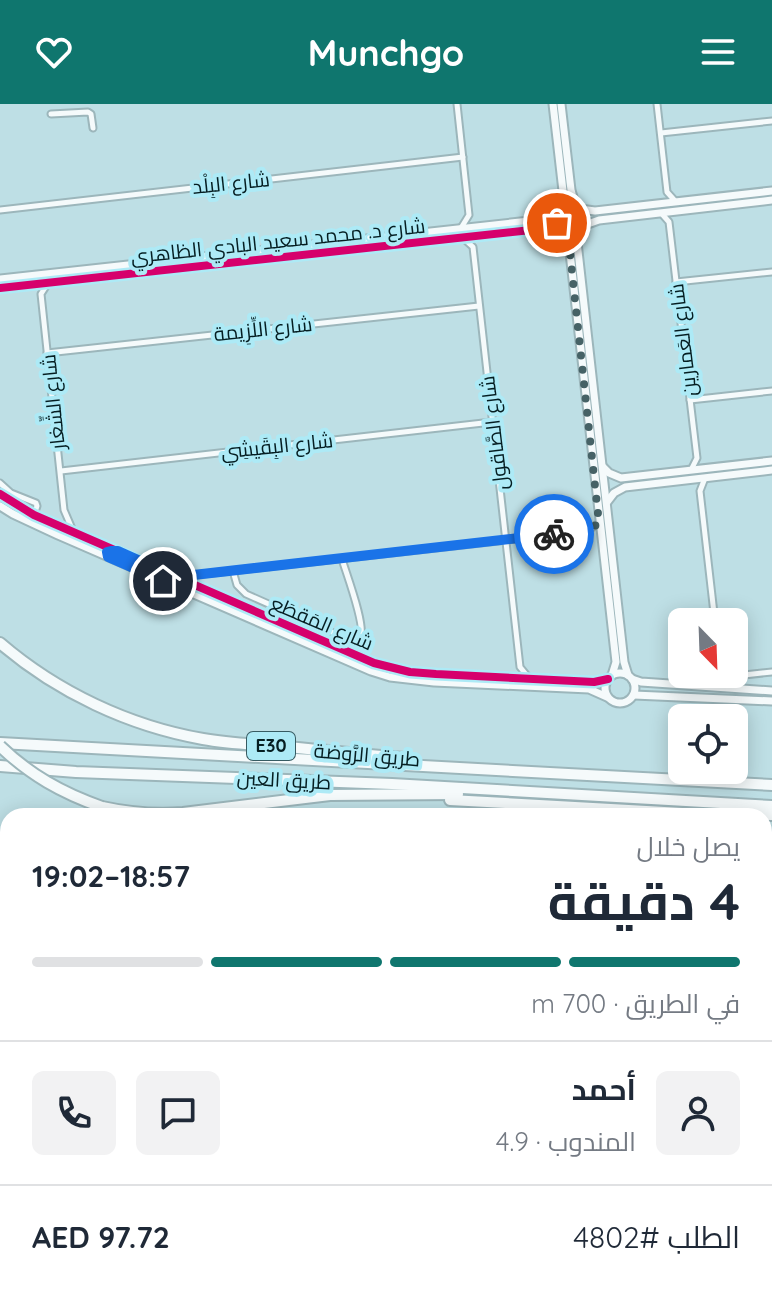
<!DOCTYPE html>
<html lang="ar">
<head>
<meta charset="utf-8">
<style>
  :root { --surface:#fff; --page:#f2f2f3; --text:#1f2937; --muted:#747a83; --line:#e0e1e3; --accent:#0f766e }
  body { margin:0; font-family:Quicksand,Cairo,sans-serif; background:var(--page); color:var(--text); direction:rtl; height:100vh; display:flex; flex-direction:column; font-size:30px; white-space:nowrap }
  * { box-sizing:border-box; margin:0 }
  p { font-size:26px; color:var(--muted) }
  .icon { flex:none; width:44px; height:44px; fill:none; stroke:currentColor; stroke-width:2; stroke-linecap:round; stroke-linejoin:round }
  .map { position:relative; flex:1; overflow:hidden; direction:ltr }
  .sheet { position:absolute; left:0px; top:704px; width:772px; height:498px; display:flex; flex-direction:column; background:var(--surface); border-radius:24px 24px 0 0; box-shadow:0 4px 20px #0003; direction:rtl }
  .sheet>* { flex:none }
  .needle { width:52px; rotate:157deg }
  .tools { position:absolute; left:668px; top:504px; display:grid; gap:16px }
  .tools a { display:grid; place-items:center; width:80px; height:80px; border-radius:12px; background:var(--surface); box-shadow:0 4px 20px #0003; font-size:40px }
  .pin { position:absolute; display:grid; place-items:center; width:68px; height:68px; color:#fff; margin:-34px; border:4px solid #fff; border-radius:50%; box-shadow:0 2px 8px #0007 }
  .courier { position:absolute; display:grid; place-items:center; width:80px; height:80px; margin:-40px; border:6px solid #1a73e8; border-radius:50%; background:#fff; color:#222; box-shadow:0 2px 10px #0007 }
  .overview em { font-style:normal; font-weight:700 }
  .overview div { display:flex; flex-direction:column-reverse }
  .overview { display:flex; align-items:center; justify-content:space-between; height:136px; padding:0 32px }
  h1 { font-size:52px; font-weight:700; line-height:60px }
  .bar { display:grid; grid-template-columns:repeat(4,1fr); gap:12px 8px; align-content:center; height:96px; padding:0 32px }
  .bar i { height:10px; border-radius:6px; background:var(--line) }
  .bar .selected { background:var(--accent) }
  .bar p { grid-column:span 4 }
  .line { display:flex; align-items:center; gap:20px; padding:0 32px; border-top:2px solid var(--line) }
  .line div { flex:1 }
  .round { display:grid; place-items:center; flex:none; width:84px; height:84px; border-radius:12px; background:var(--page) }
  header { display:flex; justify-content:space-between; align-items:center; height:104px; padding:0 32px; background:var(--accent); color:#fff; font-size:36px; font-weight:700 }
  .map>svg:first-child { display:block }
  .green { fill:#dbd389 }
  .water { fill:#b7caeb }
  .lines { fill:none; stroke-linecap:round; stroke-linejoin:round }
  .street-casing { stroke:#9cb6bb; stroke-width:9 }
  .secondary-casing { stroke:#9cb6bb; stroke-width:11 }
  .highway-casing { stroke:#9cb6bb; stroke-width:14 }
  .street { stroke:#f5fafb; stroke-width:5 }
  .secondary { stroke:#f5fafb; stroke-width:7 }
  .highway { stroke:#f5fafb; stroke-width:10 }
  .highway-bridge-casing { stroke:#9cb6bb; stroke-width:14; stroke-linecap:butt }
  .highway-bridge { stroke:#f5fafb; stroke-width:10 }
  .cycleway-casing { stroke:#adeaf6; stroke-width:13 }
  .cycleway { stroke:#d6006c; stroke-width:8 }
  .done { stroke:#466266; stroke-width:8; stroke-dasharray:0 14.4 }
  .route { stroke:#1a73e8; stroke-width:10 }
  .labels { text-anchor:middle; stroke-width:8; stroke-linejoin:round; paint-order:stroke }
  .shield { fill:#adeaf6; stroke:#375b62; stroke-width:2 }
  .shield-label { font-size:18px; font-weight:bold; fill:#051e22 }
  .street-label { font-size:20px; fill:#051e22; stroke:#adeaf6 }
</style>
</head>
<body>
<header><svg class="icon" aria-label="menu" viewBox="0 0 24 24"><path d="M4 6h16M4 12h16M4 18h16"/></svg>Munchgo<svg class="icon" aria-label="heart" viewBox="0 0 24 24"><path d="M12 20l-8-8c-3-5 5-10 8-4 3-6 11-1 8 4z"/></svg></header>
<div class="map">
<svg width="772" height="1201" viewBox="0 0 772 1201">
  <rect width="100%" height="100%" fill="#bedfe5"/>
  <polygon class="green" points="0,1084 8,1085 8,1194 475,1194 489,1201 0,1201"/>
  <g class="water">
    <polygon points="41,1194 153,1194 173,1201 42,1201"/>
    <polygon points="364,1194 420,1194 428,1201 365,1201"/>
  </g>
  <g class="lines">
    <defs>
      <g id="street">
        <polyline points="457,0 469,111 461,124"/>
        <polyline points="657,0 667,88 676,98"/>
        <polyline points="51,10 88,8 91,10 93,24"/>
        <polyline points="661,29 772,17"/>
        <polyline points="0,106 463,53"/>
        <polyline points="662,110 669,118 697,354 691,366"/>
        <polyline points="463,134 473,143 520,563 529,574"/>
        <polyline points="676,178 772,168"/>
        <polyline points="48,179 41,190 64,406 73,427"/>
        <polyline points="47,249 479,202"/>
        <polyline points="690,296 772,287"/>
        <polyline points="61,367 492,318"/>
        <polyline points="705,374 700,387 715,518"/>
        <polyline points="0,379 11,389 36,399 37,402 34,411"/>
        <path d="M 233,467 L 237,481 L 246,490 L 354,538 C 356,537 358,536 360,534 C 367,524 346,469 342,455"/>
        <polyline points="177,473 587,427 599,419"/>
        <polyline points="721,570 723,576 729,582"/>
        <polyline points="744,571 772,568"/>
        <polyline points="764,746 772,746"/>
        <polyline points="764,814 772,814"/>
        <polyline points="0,828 8,826"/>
        <polyline points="0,850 8,856"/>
        <polyline points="0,1063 8,1064"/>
        <polyline points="0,1070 8,1072"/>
        <polyline points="509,1194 522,1201"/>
        <polyline points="525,1194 538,1201"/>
      </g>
      <g id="secondary">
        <polyline points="553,0 563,87 561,104"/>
        <polyline points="561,0 571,86 575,101"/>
        <circle cx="570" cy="114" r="14"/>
        <polyline points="580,105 595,107 772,87"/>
        <polyline points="582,122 599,116 772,96"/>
        <polyline points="578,126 577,138 624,558 628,571"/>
        <polyline points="566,127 569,140 616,558 612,571"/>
        <polyline points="0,175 539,116 557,110"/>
        <polyline points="0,184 559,123"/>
        <polyline points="603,363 609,369 621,374 772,357"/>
        <polyline points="0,390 34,411 374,559 410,568 436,570 594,578 608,575"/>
        <polyline points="607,398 614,389 625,383 772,366"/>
        <polyline points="0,402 13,410 58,431 371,567 390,573 434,578 589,585 607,593"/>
        <circle cx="620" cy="584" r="15"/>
        <polyline points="632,575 641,578 772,587"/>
        <polyline points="634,591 772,597"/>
        <polyline points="0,778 8,778"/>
        <polyline points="710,1194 711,1201"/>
        <polyline points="734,1194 739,1201"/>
      </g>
      <g id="highway">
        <path d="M 0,539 C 57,588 129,622 203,635 C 231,640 260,641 288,643 C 327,647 365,651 404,654"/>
        <polyline points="0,639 772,681"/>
        <polyline points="0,662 76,668 392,680 772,702"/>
        <polyline points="450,696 682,709 689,712"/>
        <path d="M 102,703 C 129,709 155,711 183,709 L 330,691 L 458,690"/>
        <polyline points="705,712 713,709 772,711"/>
      </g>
    </defs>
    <use href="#street" class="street-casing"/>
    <use href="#secondary" class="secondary-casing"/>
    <use href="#highway" class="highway-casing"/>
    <use href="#street" class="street"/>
    <use href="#secondary" class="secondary"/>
    <use href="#highway" class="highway"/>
    <defs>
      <path id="highway-bridge" d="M 0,642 C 30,671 62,689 102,703"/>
    </defs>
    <use href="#highway-bridge" class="highway-bridge-casing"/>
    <use href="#highway-bridge" class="highway-bridge"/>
    <defs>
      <g id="cycleway">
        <polyline points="0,184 559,123"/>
        <polyline points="0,390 34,411 374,559 410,568 436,570 594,578 608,575"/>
      </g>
    </defs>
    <use href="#cycleway" class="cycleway-casing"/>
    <use href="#cycleway" class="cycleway"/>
  </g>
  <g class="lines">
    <polyline class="done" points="554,430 587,427 599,419 569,140 566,127 557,119"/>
    <polyline class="route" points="163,477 108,453 107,448 111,447 118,447 176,473 554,430"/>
  </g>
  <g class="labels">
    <rect class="shield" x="247" y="628" width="48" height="28" rx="6"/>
    <g class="shield-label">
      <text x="271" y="648">E30</text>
    </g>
    <g class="street-label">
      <text transform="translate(231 79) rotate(-6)" y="7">شارع البِلْد</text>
      <text transform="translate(278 137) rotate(-6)" y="7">شارع د. محمد سعيد البادي الظاهري</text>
      <text transform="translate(263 225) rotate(-6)" y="7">شارع اللِّزِيمة</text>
      <text transform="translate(683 236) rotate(-97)" y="7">شارع العَمارين</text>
      <text transform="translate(53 298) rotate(-96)" y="7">شارع الشِّغار</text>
      <text transform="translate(494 329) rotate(-97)" y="7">شارع الصَّاقول</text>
      <text transform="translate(277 342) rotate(-6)" y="7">شارع البِقَيشِي</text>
      <text transform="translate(322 519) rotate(23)" y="7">شارع المَقطَع</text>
      <text transform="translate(367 651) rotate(5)" y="7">طريق الرَّوضة</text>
      <text transform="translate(284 676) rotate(3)" y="7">طريق العين</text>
    </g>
  </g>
</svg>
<div class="tools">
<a><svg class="needle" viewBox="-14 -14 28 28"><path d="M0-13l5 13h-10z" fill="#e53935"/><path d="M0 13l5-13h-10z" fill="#747a83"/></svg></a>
<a><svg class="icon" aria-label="locate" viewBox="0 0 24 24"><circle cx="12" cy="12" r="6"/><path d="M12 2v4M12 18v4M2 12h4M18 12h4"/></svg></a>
</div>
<div class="pin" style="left:557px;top:119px;background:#ea580c"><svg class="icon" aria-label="bag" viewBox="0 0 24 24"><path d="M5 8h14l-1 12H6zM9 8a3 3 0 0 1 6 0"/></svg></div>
<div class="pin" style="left:163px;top:477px;background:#1f2937"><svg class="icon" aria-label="home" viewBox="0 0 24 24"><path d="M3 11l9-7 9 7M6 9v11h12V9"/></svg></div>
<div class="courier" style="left:554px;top:430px"><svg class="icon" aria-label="bike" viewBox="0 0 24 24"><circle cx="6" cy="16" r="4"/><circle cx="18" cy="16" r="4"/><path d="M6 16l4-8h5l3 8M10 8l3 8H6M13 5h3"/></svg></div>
<section class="sheet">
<div class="overview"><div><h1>4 دقيقة</h1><p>يصل خلال</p></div><em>18:57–19:02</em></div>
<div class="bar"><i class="selected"></i><i class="selected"></i><i class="selected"></i><i></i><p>في الطريق · 700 m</p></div>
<div class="line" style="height:144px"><a class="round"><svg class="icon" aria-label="person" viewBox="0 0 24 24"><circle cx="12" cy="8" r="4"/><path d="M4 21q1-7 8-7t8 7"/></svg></a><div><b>أحمد</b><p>المندوب · 4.9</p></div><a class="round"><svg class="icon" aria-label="chat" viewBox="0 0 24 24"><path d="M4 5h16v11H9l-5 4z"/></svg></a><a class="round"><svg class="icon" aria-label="phone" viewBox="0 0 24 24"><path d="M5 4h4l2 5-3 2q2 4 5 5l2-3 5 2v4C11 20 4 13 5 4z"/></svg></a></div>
<div class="line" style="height:104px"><div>الطلب #4802</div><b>AED 97.72</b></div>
</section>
</div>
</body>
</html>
